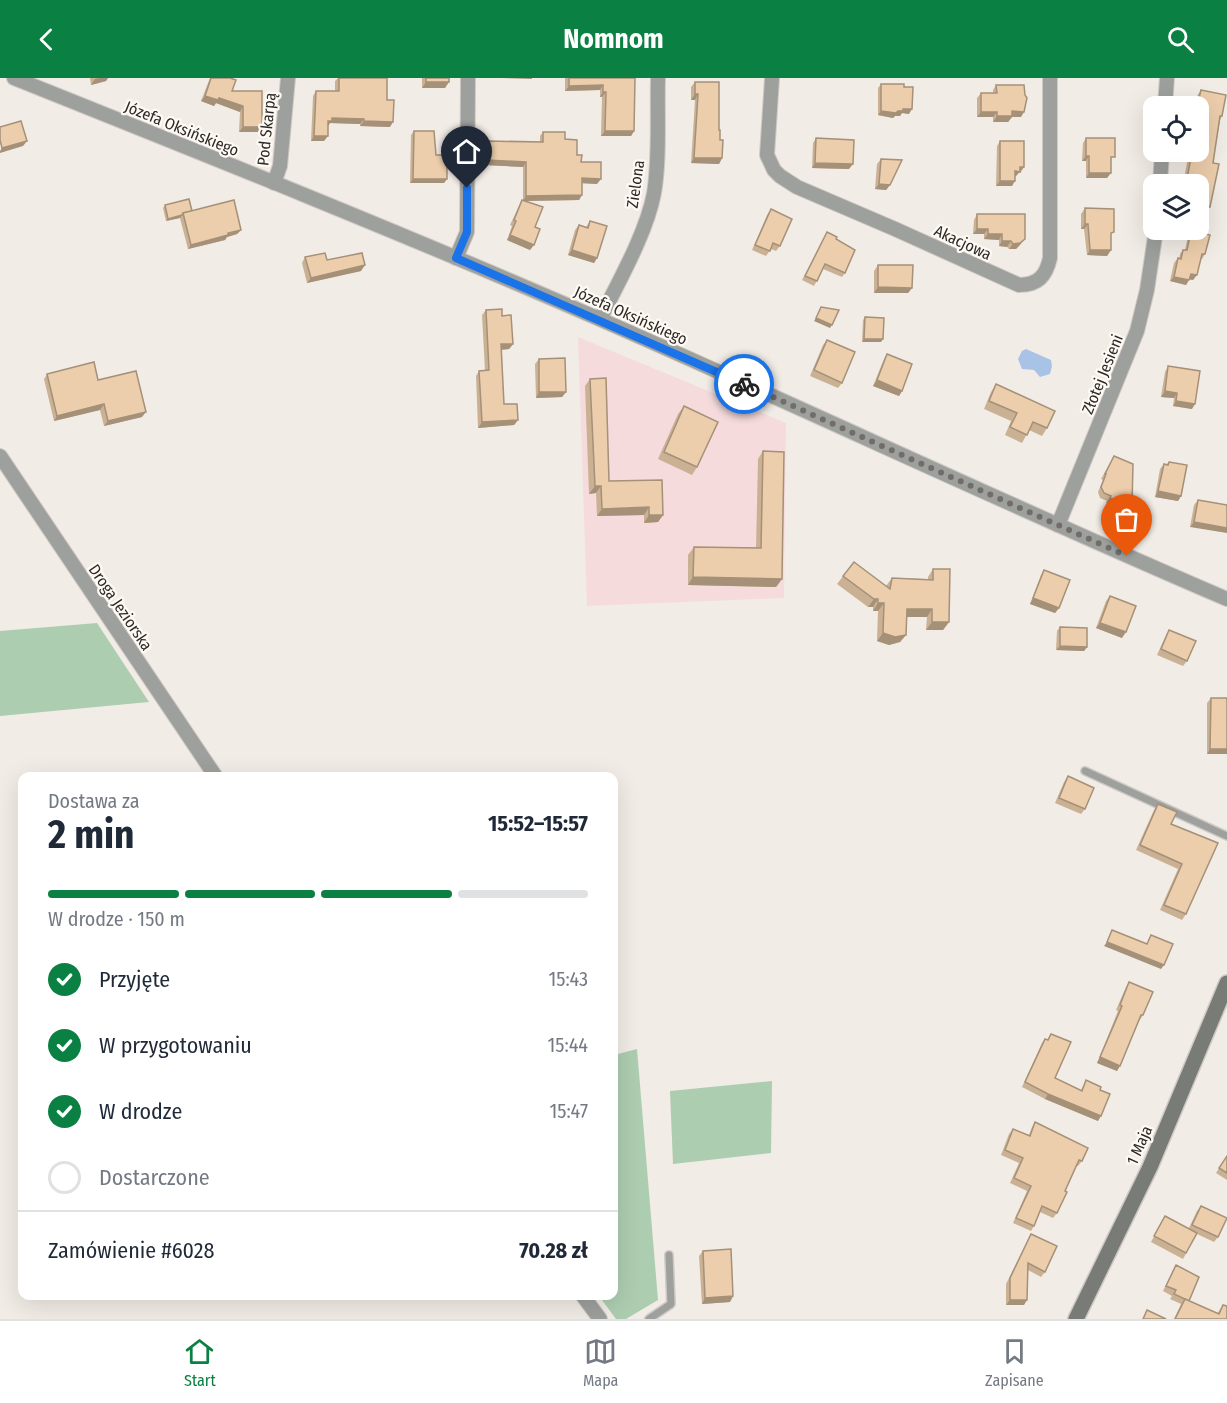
<!DOCTYPE html>
<html lang="pl">
<head>
<meta charset="utf-8">
<style>
  :root { --surface:#fff; --page:#f6f6f7; --text:#1f2937; --muted:#747a83; --line:#e0e1e3; --accent:#0b8043 }
  body { margin:0; font-family:"Fira Sans Condensed",sans-serif; background:var(--page); color:var(--text); height:100vh; display:flex; flex-direction:column; font-size:22px; white-space:nowrap }
  * { box-sizing:border-box; margin:0 }
  p { font-size:20px; color:var(--muted) }
  .icon { flex:none; width:33px; height:33px; fill:none; stroke:currentColor; stroke-width:2; stroke-linecap:round; stroke-linejoin:round }
  .map { position:relative; flex:1; overflow:hidden }
  .side { position:absolute; left:18px; top:694px; width:600px; height:528px; display:flex; flex-direction:column; background:var(--surface); border-radius:12px; box-shadow:0 6px 24px #0002 }
  .side>* { flex:none }
  .controls { position:absolute; left:1143px; top:18px; display:grid; gap:12px }
  .controls a { display:grid; place-items:center; width:66px; height:66px; border-radius:12px; background:var(--surface); box-shadow:0 6px 24px #0002; font-size:30px }
  .pin { position:absolute; display:grid; place-items:center; width:51px; height:51px; color:#fff; margin:-62px -26px; border-radius:50% 50% 50% 0; rotate:-45deg; box-shadow:0 0 6px #0007 }
  .pin .icon { rotate:45deg }
  .courier { position:absolute; display:grid; place-items:center; width:60px; height:60px; margin:-30px; border:4px solid #1a73e8; border-radius:50%; background:#fff; color:#222; box-shadow:0 2px 8px #0007 }
  .summary em { font-style:normal; font-weight:700 }
  .summary div { display:flex; flex-direction:column-reverse }
  .summary { display:flex; align-items:center; justify-content:space-between; height:102px; padding:0 30px }
  h1 { font-size:39px; font-weight:700; line-height:45px }
  .bar { display:grid; grid-template-columns:repeat(4,1fr); gap:9px 6px; align-content:center; height:72px; padding:0 30px }
  .bar i { height:8px; border-radius:4px; background:var(--line) }
  .bar .current { background:var(--accent) }
  .bar p { grid-column:span 4 }
  .line { display:flex; align-items:center; gap:15px; padding:0 30px; border-top:2px solid var(--line) }
  .line div { flex:1 }
  ol { padding:0 30px; list-style:none }
  li { display:flex; align-items:center; gap:18px; height:66px }
  li p { margin-inline-start:auto }
  li .icon { padding:6px; border-radius:50%; background:var(--accent); color:#fff; stroke-width:4 }
  li:last-child { color:var(--muted) }
  li i { width:33px; height:33px; border:3px solid var(--line); border-radius:50% }
  header { display:flex; justify-content:space-between; align-items:center; height:78px; padding:0 30px; background:var(--accent); color:#fff; font-size:27px; font-weight:700 }
  .tabs { display:flex; justify-content:space-around; align-items:center; height:84px; border-top:2px solid var(--line); background:var(--surface); font-size:16px; color:var(--muted) }
  .tabs a { display:grid; justify-items:center; gap:3px }
  .tabs .current { color:var(--accent) }
  .map>svg:first-child { display:block }
  .industrial { fill:#f6dbdd }
  .green { fill:#adcdb0 }
  .water { fill:#a9c3e6 }
  .lines { fill:none; stroke-linecap:round; stroke-linejoin:round }
  .service-casing { stroke:#cec9c4; stroke-width:10 }
  .minor-casing { stroke:#cec9c4; stroke-width:16 }
  .secondary-casing { stroke:#cec9c4; stroke-width:18 }
  .service { stroke:#9ea09d; stroke-width:7 }
  .minor { stroke:#9ea09d; stroke-width:14 }
  .secondary { stroke:#787b76; stroke-width:15 }
  .wall { fill:#cbb194 }
  .shaded-wall { fill:#a59078 }
  .building { fill:#ecceac; stroke:#a59078; stroke-width:1.5 }
  .done { stroke:#716e6a; stroke-width:6; stroke-dasharray:0 10.8 }
  .route { stroke:#1a73e8; stroke-width:8 }
  .labels { text-anchor:middle; stroke-width:4.5; stroke-linejoin:round; paint-order:stroke }
  .street-label { font-size:16px; fill:#2c2a28; stroke:#fff9f4 }
</style>
</head>
<body>
<header><svg class="icon" aria-label="back" viewBox="0 0 24 24"><path d="M15 5l-7 7 7 7"/></svg>Nomnom<svg class="icon" aria-label="search" viewBox="0 0 24 24"><circle cx="10" cy="10" r="6"/><path d="M15 15l6 6"/></svg></header>
<div class="map">
<svg width="1227" height="1241" viewBox="0 0 1227 1241">
  <rect width="100%" height="100%" fill="#f2ece6"/>
  <polygon class="industrial" points="578,259 786,345 784,520 587,528"/>
  <g class="green">
    <polygon points="97,545 149,624 0,638 0,553"/>
    <polygon points="637,971 658,1222 626,1241 616,1241 599,1218 614,1218 614,977"/>
    <polygon points="772,1003 771,1075 673,1086 670,1013"/>
  </g>
  <polygon class="water" points="1026,271 1051,282 1052,288 1050,296 1040,299 1034,292 1022,291 1018,281 1022,273"/>
  <g class="lines">
    <defs>
      <g id="service">
        <polyline points="1085,693 1227,758"/>
        <polyline points="649,1241 671,1226 669,1177"/>
      </g>
      <g id="minor">
        <path d="M 14,0 C 209,78 404,156 597,240 C 808,332 1016,431 1227,521"/>
        <path d="M 772,0 L 767,77 L 774,92 L 780,98 L 797,109 L 895,151 L 1019,207 C 1038,207 1046,198 1050,180 L 1050,0"/>
        <polyline points="1165,28 1167,0"/>
        <polyline points="274,105 280,88 288,0"/>
        <polyline points="1160,106 1162,74"/>
        <polyline points="456,180 467,154 468,0"/>
        <path d="M 600,241 C 618,205 647,154 654,115 C 660,81 657,35 658,0"/>
        <polyline points="0,378 216,699"/>
        <polyline points="1058,447 1137,253 1147,212 1156,152"/>
        <polyline points="583,1218 600,1241"/>
      </g>
      <polyline id="secondary" points="1076,1241 1150,1089 1227,905"/>
    </defs>
    <use href="#service" class="service-casing"/>
    <use href="#minor" class="minor-casing"/>
    <use href="#secondary" class="secondary-casing"/>
    <use href="#service" class="service"/>
    <use href="#minor" class="minor"/>
    <use href="#secondary" class="secondary"/>
  </g>
  <g class="wall">
    <polygon points="90,0 108,0 106,3 91,7"/>
    <polygon points="210,0 230,0 232,13 262,49 258,54 239,54 240,34 216,25 214,28 201,23"/>
    <polygon points="338,0 387,0 387,22 390,49 360,48 360,46 330,45 328,48 324,63 311,63 313,18 316,13 335,13 335,3"/>
    <polygon points="422,0 449,0 445,10 422,10"/>
    <polygon points="565,0 635,0 634,53 631,58 601,58 602,19 600,19 600,12 565,13"/>
    <polygon points="695,4 719,52 722,80 719,86 691,85 695,22 691,22 691,9"/>
    <polygon points="881,6 909,36 902,35 900,38 895,38 893,40 878,37 878,10"/>
    <polygon points="996,7 1021,39 1012,39 1008,44 993,44 993,39 977,39 977,20 981,15 993,15 993,12"/>
    <polygon points="1201,12 1222,38 1220,42 1213,85 1210,129 1206,134 1198,106 1183,106 1189,74 1198,74 1198,28 1195,28 1197,18"/>
    <polygon points="414,53 436,77 447,101 444,105 410,105 411,57"/>
    <polygon points="543,54 565,61 597,106 582,105 582,117 579,122 526,123 535,149 530,172 507,162 512,148 510,147 519,128 523,122 523,89 484,87 484,68 487,63 540,64 540,58"/>
    <polygon points="816,60 849,91 812,90 813,65"/>
    <polygon points="1086,60 1111,84 1107,100 1086,100 1086,83 1082,83 1083,65"/>
    <polygon points="1000,63 1024,89 1021,94 1019,94 1016,98 1015,98 1012,108 996,108 997,68"/>
    <polygon points="881,81 890,107 886,112 875,111 877,86"/>
    <polygon points="165,127 192,133 241,152 237,156 227,159 225,162 188,171 180,140 166,143 163,130"/>
    <polygon points="1085,130 1111,159 1111,172 1107,178 1087,177 1084,151 1081,151 1081,136"/>
    <polygon points="771,131 780,168 776,173 771,171 766,178 752,172 767,137"/>
    <polygon points="977,136 1021,166 1016,171 1009,171 1007,169 999,168 999,162 984,161 984,156 973,156 974,142"/>
    <polygon points="590,143 597,180 594,185 568,177 575,152 579,147 586,149"/>
    <polygon points="1191,153 1205,176 1202,181 1201,181 1193,202 1189,201 1186,207 1170,203 1174,185 1178,180 1179,181 1180,176 1183,172 1185,172 1188,158"/>
    <polygon points="827,154 836,161 845,195 842,199 823,191 814,208 802,202"/>
    <polygon points="305,179 327,182 361,193 307,205 302,185"/>
    <polygon points="878,187 912,210 908,215 874,215 874,193"/>
    <polygon points="486,232 502,238 513,266 509,271 501,272 504,326 518,342 514,347 478,350 476,298 479,293 485,293 482,237"/>
    <polygon points="865,239 881,264 862,264 863,242"/>
    <polygon points="827,262 842,305 838,310 810,298 823,267"/>
    <polygon points="887,276 902,313 899,318 873,308 884,281"/>
    <polygon points="539,281 566,314 562,319 536,320 535,286"/>
    <polygon points="1168,288 1192,331 1173,328 1174,320 1161,319 1165,294"/>
    <polygon points="47,296 142,339 104,348 100,332 54,343 44,301"/>
    <polygon points="590,301 609,403 663,437 658,444 644,445 644,437 597,438 596,415 589,416 585,308"/>
    <polygon points="996,306 1047,350 1042,358 1029,352 1022,365 1005,357 1011,343 984,331 991,314"/>
    <polygon points="684,328 697,389 692,397 658,381 678,336"/>
    <polygon points="763,373 782,501 776,509 688,507 688,477 694,469 756,470 758,381"/>
    <polygon points="1114,378 1132,426 1129,432 1124,430 1122,432 1106,425 1107,423 1100,420 1098,414 1103,402 1101,401"/>
    <polygon points="1169,384 1181,418 1178,423 1155,419 1160,391 1164,386 1167,386"/>
    <polygon points="1198,422 1227,427 1190,449 1194,427"/>
    <polygon points="854,484 886,508 892,500 928,501 928,499 933,491 949,544 943,552 926,552 927,539 906,539 906,557 900,564 889,567 877,563 878,533 873,533 873,529 868,529 837,506"/>
    <polygon points="1044,492 1059,530 1055,535 1030,526 1041,497"/>
    <polygon points="1110,518 1122,560 1096,550 1106,523"/>
    <polygon points="1060,549 1087,569 1084,573 1056,572 1057,553"/>
    <polygon points="1169,552 1187,583 1183,588 1157,577 1166,557"/>
    <polygon points="1211,620 1227,620 1227,676 1207,676 1207,625"/>
    <polygon points="1068,698 1085,731 1081,736 1055,725 1064,704"/>
    <polygon points="1158,726 1171,746 1218,765 1186,836 1182,842 1160,832 1178,791 1136,772 1154,732"/>
    <polygon points="1129,904 1143,937 1139,943 1117,993 1097,985 1118,933 1116,932 1126,909"/>
    <polygon points="1051,956 1055,1000 1081,1012 1086,1002 1100,1012 1098,1043 1045,1021 1022,1009 1042,965 1045,961 1047,962"/>
    <polygon points="1035,1044 1082,1083 1078,1088 1076,1088 1065,1113 1057,1135 1053,1140 1040,1134 1034,1148 1031,1153 1013,1145 1027,1113 1010,1105 1019,1085 1001,1077 1009,1056 1013,1051 1029,1057 1032,1049"/>
    <polygon points="1227,1078 1227,1102 1216,1095"/>
    <polygon points="1201,1128 1218,1159 1214,1164 1197,1156 1183,1181 1151,1164 1165,1138 1189,1150 1197,1133"/>
    <polygon points="1031,1156 1045,1194 1041,1199 1028,1192 1024,1227 1006,1227 1006,1206"/>
    <polygon points="703,1173 733,1218 730,1224 702,1226 699,1178"/>
    <polygon points="1176,1187 1189,1223 1217,1236 1223,1227 1227,1241 1174,1241 1181,1226 1170,1221 1172,1218 1163,1213 1173,1192"/>
  </g>
  <g class="shaded-wall">
    <polygon points="99,0 108,0 106,3 91,7 95,1"/>
    <polygon points="501,0 532,0 532,1"/>
    <polygon points="426,4 449,4 445,10 422,10"/>
    <polygon points="603,7 600,12 565,13 569,8"/>
    <polygon points="603,14 606,14 602,19 600,19"/>
    <polygon points="695,16 698,16 695,22 691,22"/>
    <polygon points="205,18 219,20 243,28 240,34 216,25 214,28 201,23"/>
    <polygon points="903,31 912,31 909,36 902,35 900,38 895,38 893,40 878,37 881,33 898,33"/>
    <polygon points="1012,33 1024,34 1021,39 1012,39 1008,44 993,44 997,38"/>
    <polygon points="981,34 997,34 993,39 977,39"/>
    <polygon points="332,40 364,41 360,46 330,45 328,48 325,48 328,43"/>
    <polygon points="364,43 393,44 390,49 360,48"/>
    <polygon points="243,49 262,49 258,54 239,54"/>
    <polygon points="605,53 634,53 631,58 601,58"/>
    <polygon points="314,58 328,58 324,63 311,63"/>
    <polygon points="27,63 23,68 0,75 0,73 2,70"/>
    <polygon points="1086,78 1089,78 1086,83 1082,83"/>
    <polygon points="694,80 722,80 719,86 691,85"/>
    <polygon points="487,82 526,84 523,89 484,87"/>
    <polygon points="815,85 853,86 849,91 812,90"/>
    <polygon points="1020,89 1024,89 1016,98 1011,98"/>
    <polygon points="1089,95 1111,95 1107,100 1086,100"/>
    <polygon points="582,100 601,101 597,106 578,105"/>
    <polygon points="413,101 447,101 444,105 410,105"/>
    <polygon points="1000,103 1015,103 1012,108 996,108"/>
    <polygon points="879,106 890,107 886,112 875,111"/>
    <polygon points="582,117 579,122 523,123 526,118"/>
    <polygon points="1198,127 1210,129 1206,134 1198,133"/>
    <polygon points="182,137 180,140 166,143 168,141"/>
    <polygon points="1085,146 1088,146 1084,151 1081,151"/>
    <polygon points="977,151 988,151 984,156 973,156"/>
    <polygon points="241,152 237,156 227,159 225,162 188,171 191,167"/>
    <polygon points="988,156 1002,156 999,162 984,161"/>
    <polygon points="510,157 534,167 530,172 507,162"/>
    <polygon points="1025,161 1016,171 1009,171 1013,166"/>
    <polygon points="1002,163 1011,163 1007,169 999,168"/>
    <polygon points="572,172 597,180 594,185 568,177"/>
    <polygon points="1090,172 1111,172 1107,178 1087,177"/>
    <polygon points="365,187 361,193 307,205 311,200"/>
    <polygon points="1191,196 1197,197 1193,202 1187,201"/>
    <polygon points="1174,199 1189,202 1186,207 1170,203"/>
    <polygon points="878,209 912,210 908,215 874,215"/>
    <polygon points="816,240 832,247 830,250 814,243"/>
    <polygon points="864,261 883,261 881,264 862,264"/>
    <polygon points="501,266 513,266 509,271 498,272"/>
    <polygon points="877,302 902,313 899,318 873,308"/>
    <polygon points="1165,313 1177,315 1174,320 1161,319"/>
    <polygon points="539,314 566,314 562,319 536,320"/>
    <polygon points="1176,323 1195,326 1192,331 1173,328"/>
    <polygon points="104,326 100,332 54,343 57,338"/>
    <polygon points="146,334 142,339 104,348 108,343"/>
    <polygon points="518,342 514,347 478,350 482,344"/>
    <polygon points="595,408 601,408 596,415 589,416"/>
    <polygon points="1158,413 1181,418 1178,423 1155,419"/>
    <polygon points="1110,420 1132,426 1129,432 1124,430 1122,432 1106,425"/>
    <polygon points="649,429 644,437 597,438 602,431"/>
    <polygon points="649,437 663,437 658,444 644,445"/>
    <polygon points="1194,444 1227,450 1227,455 1190,449"/>
    <polygon points="693,499 782,501 776,509 688,507"/>
    <polygon points="1033,520 1059,530 1055,535 1030,526"/>
    <polygon points="874,521 878,521 873,529 868,529"/>
    <polygon points="878,525 884,525 878,533 873,533"/>
    <polygon points="907,531 932,531 927,539 901,539"/>
    <polygon points="932,544 949,544 943,552 926,552"/>
    <polygon points="1100,545 1126,554 1122,560 1096,550"/>
    <polygon points="883,555 906,557 900,564 889,567 877,563"/>
    <polygon points="1060,568 1087,569 1084,573 1056,572"/>
    <polygon points="1210,671 1227,671 1227,676 1207,676"/>
    <polygon points="1107,864 1164,887 1161,891 1104,868"/>
    <polygon points="1100,979 1120,988 1117,993 1097,985"/>
    <polygon points="1048,1016 1101,1038 1098,1043 1045,1021"/>
    <polygon points="733,1218 730,1224 702,1226 705,1220"/>
    <polygon points="1010,1222 1027,1222 1024,1227 1006,1227"/>
  </g>
  <g class="building">
    <polygon points="211,0 230,0 236,2 232,13 262,13 262,49 243,49 243,28 219,20 218,22 205,18"/>
    <polygon points="339,0 387,0 387,22 394,22 393,44 364,43 364,41 332,40 332,43 328,43 328,58 314,58 316,13 339,13"/>
    <rect x="426" y="0" width="23" height="4"/>
    <polygon points="569,0 635,0 634,53 605,53 606,14 603,14 603,7 569,8"/>
    <polygon points="695,4 719,4 719,52 720,52 720,62 723,62 722,80 694,80 698,16 695,16"/>
    <polygon points="881,6 904,6 904,9 913,9 912,31 903,31 903,33 898,33 896,35 881,33"/>
    <polygon points="996,7 1024,7 1025,17 1027,20 1024,34 1012,33 1012,38 997,38 997,34 981,34 981,15 997,15"/>
    <polygon points="1201,12 1226,17 1222,38 1220,38 1213,85 1219,86 1210,129 1198,127 1198,106 1186,106 1192,74 1198,74 1198,28 1197,28"/>
    <polygon points="21,43 27,63 2,70 0,62 0,49"/>
    <polygon points="414,53 434,53 436,77 447,77 447,101 413,101"/>
    <polygon points="543,54 565,54 565,61 577,62 577,77 582,77 581,84 601,84 601,101 582,100 582,117 526,118 526,84 487,82 487,63 543,64"/>
    <polygon points="816,60 854,62 853,86 815,85"/>
    <polygon points="1086,60 1115,60 1115,79 1111,79 1111,95 1089,95 1089,78 1086,78"/>
    <polygon points="1000,63 1024,63 1024,89 1020,89 1020,94 1015,93 1015,103 1000,103"/>
    <polygon points="881,81 902,82 890,107 879,106"/>
    <polygon points="189,121 192,133 183,135 182,137 168,141 165,127"/>
    <polygon points="234,122 241,152 228,155 228,157 191,167 183,135"/>
    <polygon points="522,122 543,129 535,149 540,151 534,167 510,157 516,143 514,142"/>
    <polygon points="1085,130 1114,131 1114,154 1111,155 1111,172 1090,172 1088,146 1085,146"/>
    <polygon points="771,131 792,141 780,168 773,165 770,173 755,167"/>
    <polygon points="977,136 1025,136 1025,161 1020,165 1013,166 1011,163 1002,163 1002,156 988,156 988,151 977,151"/>
    <polygon points="590,143 607,148 597,180 572,172 579,147 588,150"/>
    <polygon points="1191,153 1210,157 1205,176 1202,176 1197,197 1191,196 1189,202 1174,199 1178,180 1181,181 1183,172 1187,172"/>
    <polygon points="827,154 837,159 836,161 855,172 845,195 825,186 817,203 805,198"/>
    <polygon points="325,175 327,182 362,175 365,187 311,200 305,179"/>
    <polygon points="878,187 913,187 912,210 878,209"/>
    <polygon points="821,229 839,232 832,247 816,240"/>
    <polygon points="502,231 502,238 511,237 513,266 501,266 504,326 517,326 518,342 482,344 479,293 489,292 486,232"/>
    <polygon points="865,239 884,240 883,261 864,261"/>
    <polygon points="827,262 855,274 842,305 814,292"/>
    <polygon points="887,276 912,286 902,313 877,302"/>
    <polygon points="565,280 566,314 539,314 539,281"/>
    <polygon points="94,284 98,302 136,293 146,334 108,343 104,326 57,338 47,296"/>
    <polygon points="1168,288 1200,293 1195,326 1176,323 1177,315 1165,313"/>
    <polygon points="606,300 609,403 662,402 663,437 649,437 649,429 602,431 601,408 595,408 590,301"/>
    <polygon points="996,306 1055,333 1047,350 1033,344 1027,357 1010,349 1017,335 989,323"/>
    <polygon points="684,328 718,344 697,389 664,374"/>
    <polygon points="763,373 784,374 782,501 693,499 694,469 761,470"/>
    <polygon points="1114,378 1133,386 1132,426 1127,424 1126,427 1110,420 1111,418 1104,415 1101,409 1106,396 1105,396"/>
    <polygon points="1169,384 1187,387 1181,418 1158,413 1164,386 1168,387"/>
    <polygon points="1198,422 1227,427 1227,450 1194,444"/>
    <polygon points="854,484 890,511 892,500 933,502 933,491 950,491 949,544 932,544 932,531 907,531 906,557 895,559 883,555 884,525 878,525 878,521 874,521 843,498"/>
    <polygon points="1044,492 1070,502 1059,530 1033,520"/>
    <polygon points="1110,518 1136,528 1126,554 1100,545"/>
    <polygon points="1060,549 1087,550 1087,569 1060,568"/>
    <polygon points="1169,552 1196,563 1187,583 1161,571"/>
    <polygon points="1211,620 1227,620 1227,671 1210,671"/>
    <polygon points="1068,698 1094,710 1085,731 1059,720"/>
    <polygon points="1158,726 1177,734 1171,746 1218,765 1186,836 1164,827 1182,786 1140,767"/>
    <polygon points="1112,852 1147,866 1151,857 1173,866 1164,887 1107,864"/>
    <polygon points="1129,904 1153,914 1143,937 1141,937 1120,988 1100,979 1122,928 1120,927"/>
    <polygon points="1051,956 1071,964 1055,1000 1082,1013 1086,1002 1101,1009 1100,1012 1110,1016 1101,1038 1048,1016 1025,1004 1045,961 1048,962"/>
    <polygon points="1035,1044 1088,1070 1082,1083 1079,1082 1065,1113 1067,1114 1057,1135 1042,1128 1034,1148 1016,1140 1031,1108 1014,1100 1023,1080 1005,1072 1013,1051 1030,1058"/>
    <polygon points="1227,1078 1227,1095 1219,1090"/>
    <polygon points="1201,1128 1227,1140 1218,1159 1192,1147"/>
    <polygon points="1165,1138 1197,1155 1186,1175 1154,1158"/>
    <polygon points="1031,1156 1057,1168 1045,1194 1028,1185 1027,1222 1010,1222 1010,1200"/>
    <polygon points="731,1171 733,1218 705,1220 703,1173"/>
    <polygon points="1176,1187 1199,1199 1189,1223 1174,1216 1176,1212 1166,1208"/>
    <polygon points="1185,1221 1219,1236 1223,1227 1227,1228 1227,1241 1175,1241"/>
    <polygon points="1147,1232 1166,1241 1143,1241"/>
  </g>
  <g class="lines">
    <polyline class="done" points="744,306 1127,478"/>
    <polyline class="route" points="467,110 467,154 456,180 744,306"/>
  </g>
  <g class="labels">
    <g class="street-label">
      <text transform="translate(182 50) rotate(22)" y="6">Józefa Oksińskiego</text>
      <text transform="translate(266 51) rotate(-84)" y="6">Pod Skarpą</text>
      <text transform="translate(635 106) rotate(-82)" y="6">Zielona</text>
      <text transform="translate(963 164) rotate(25)" y="6">Akacjowa</text>
      <text transform="translate(631 237) rotate(24)" y="6">Józefa Oksińskiego</text>
      <text transform="translate(1102 296) rotate(-68)" y="6">Złotej Jesieni</text>
      <text transform="translate(121 529) rotate(56)" y="6">Droga Jeziorska</text>
      <text transform="translate(1139 1067) rotate(-66)" y="6">1 Maja</text>
    </g>
  </g>
</svg>
<div class="controls">
<a><svg class="icon" aria-label="locate" viewBox="0 0 24 24"><circle cx="12" cy="12" r="6"/><path d="M12 2v4M12 18v4M2 12h4M18 12h4"/></svg></a>
<a><svg class="icon" aria-label="layers" viewBox="0 0 24 24"><path d="M12 4l9 5-9 5-9-5zM3 14l9 5 9-5"/></svg></a>
</div>
<div class="pin" style="left:1127px;top:478px;background:#ea580c"><svg class="icon" aria-label="bag" viewBox="0 0 24 24"><path d="M5 8h14l-1 12H6zM9 8a3 3 0 0 1 6 0"/></svg></div>
<div class="pin" style="left:467px;top:110px;background:#1f2937"><svg class="icon" aria-label="home" viewBox="0 0 24 24"><path d="M3 11l9-7 9 7M6 9v11h12V9"/></svg></div>
<div class="courier" style="left:744px;top:306px"><svg class="icon" aria-label="bike" viewBox="0 0 24 24"><circle cx="6" cy="16" r="4"/><circle cx="18" cy="16" r="4"/><path d="M6 16l4-8h5l3 8M10 8l3 8H6M13 5h3"/></svg></div>
<section class="side">
<div class="summary"><div><h1>2 min</h1><p>Dostawa za</p></div><em>15:52–15:57</em></div>
<div class="bar"><i class="current"></i><i class="current"></i><i class="current"></i><i></i><p>W drodze · 150 m</p></div>
<ol>
<li><svg class="icon" aria-label="check" viewBox="0 0 24 24"><path d="M5 12l5 5 9-10"/></svg>Przyjęte<p>15:43</p></li>
<li><svg class="icon" aria-label="check" viewBox="0 0 24 24"><path d="M5 12l5 5 9-10"/></svg>W przygotowaniu<p>15:44</p></li>
<li><svg class="icon" aria-label="check" viewBox="0 0 24 24"><path d="M5 12l5 5 9-10"/></svg>W drodze<p>15:47</p></li>
<li><i></i>Dostarczone</li>
</ol>
<div class="line" style="height:78px"><div>Zamówienie #6028</div><b>70.28 zł</b></div>
</section>
</div>
<nav class="tabs">
<a class="current"><svg class="icon" aria-label="home" viewBox="0 0 24 24"><path d="M3 11l9-7 9 7M6 9v11h12V9"/></svg>Start</a>
<a><svg class="icon" aria-label="map" viewBox="0 0 24 24"><path d="M3 6l6-2 6 2 6-2v14l-6 2-6-2-6 2zM9 4v14M15 6v14"/></svg>Mapa</a>
<a><svg class="icon" aria-label="saved" viewBox="0 0 24 24"><path d="M7 4h10v16l-5-4-5 4z"/></svg>Zapisane</a>
</nav>
</body>
</html>
